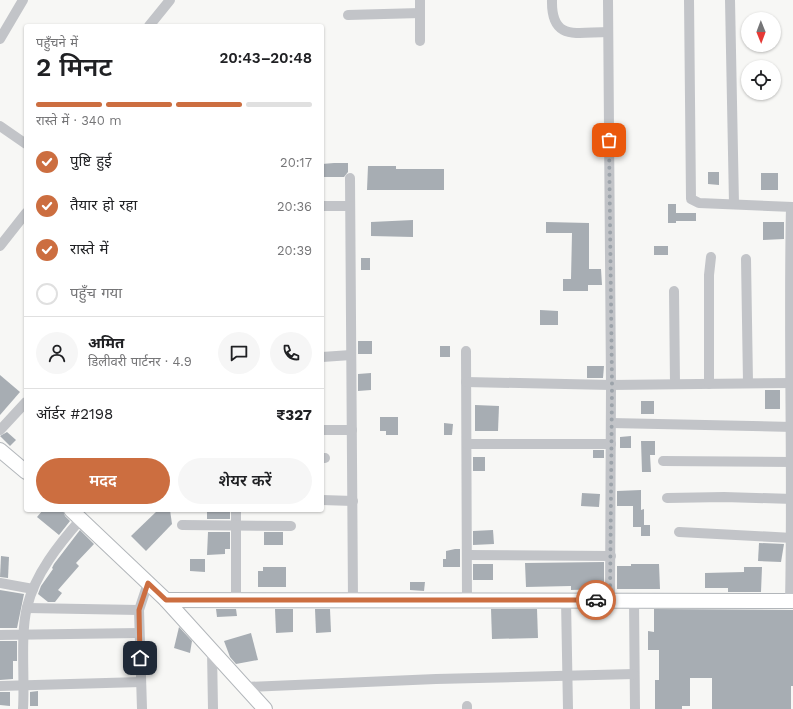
<!DOCTYPE html>
<html lang="hi">
<head>
<meta charset="utf-8">
<style>
  :root { --surface:#fff; --page:#f6f6f6; --text:#202124; --muted:#757577; --line:#e0e0e0; --accent:#cc6e40 }
  body { margin:0; font-family:"Work Sans","Noto Sans Devanagari",sans-serif; background:var(--page); color:var(--text); height:100vh; display:flex; flex-direction:column; font-size:15px; white-space:nowrap }
  * { box-sizing:border-box; margin:0 }
  p { font-size:13px; color:var(--muted) }
  .icon { flex:none; width:22px; height:22px; fill:none; stroke:currentColor; stroke-width:2; stroke-linecap:round; stroke-linejoin:round }
  .map { position:relative; flex:1; overflow:hidden }
  .drawer { position:absolute; left:24px; top:24px; width:300px; height:488px; display:flex; flex-direction:column; background:var(--surface); border-radius:4px; box-shadow:0 1px 3px #0004 }
  .drawer>* { flex:none }
  .needle { width:26px; rotate:179deg }
  .fabs { position:absolute; left:741px; top:12px; display:grid; gap:8px }
  .fabs a { display:grid; place-items:center; width:40px; height:40px; border-radius:50%; background:var(--surface); box-shadow:0 1px 3px #0004; font-size:20px }
  .pin { position:absolute; display:grid; place-items:center; width:34px; height:34px; color:#fff; margin:-17px; border-radius:8px; box-shadow:0 2px 6px #0006 }
  .courier { position:absolute; display:grid; place-items:center; width:40px; height:40px; margin:-20px; border:3px solid #cc6e40; border-radius:50%; background:#fff; color:#222; box-shadow:0 1px 5px #0007 }
  .headline em { font-style:normal; font-weight:600 }
  .headline div { display:flex; flex-direction:column-reverse }
  .headline { display:flex; align-items:center; justify-content:space-between; height:68px; padding:0 12px }
  h1 { font-size:26px; font-weight:600; line-height:30px }
  .bar { display:grid; grid-template-columns:repeat(4,1fr); gap:6px 4px; align-content:center; height:48px; padding:0 12px }
  .bar i { height:5px; border-radius:3px; background:var(--line) }
  .bar .on { background:var(--accent) }
  .bar p { grid-column:span 4 }
  .line { display:flex; align-items:center; gap:10px; padding:0 12px; border-top:1px solid var(--line) }
  .line div { flex:1 }
  .round { display:grid; place-items:center; flex:none; width:42px; height:42px; border-radius:21px; background:var(--page) }
  ol { padding:0 12px; list-style:none }
  li { display:flex; align-items:center; gap:12px; height:44px }
  li p { margin-inline-start:auto }
  li .icon { padding:4px; border-radius:50%; background:var(--accent); color:#fff; stroke-width:4 }
  li:last-child { color:var(--muted) }
  li i { width:22px; height:22px; border:2px solid var(--line); border-radius:50% }
  .button { display:flex; gap:8px; margin-top:auto; padding:8px 12px }
  .button a { flex:1; height:46px; border-radius:24px; background:var(--accent); color:#fff; font-size:16px; font-weight:600; line-height:46px; text-align:center }
  .button a+a { background:var(--page); color:var(--text) }
  .map>svg:first-child { display:block }
  .building { fill:#a7adb3 }
  .lines { fill:none; stroke-linecap:round; stroke-linejoin:round }
  .secondary-casing { stroke:#b2b6ba; stroke-width:16 }
  .street { stroke:#c2c4c8; stroke-width:10 }
  .secondary { stroke:#fff; stroke-width:14 }
  .done { stroke:#9ca3aa; stroke-width:4; stroke-dasharray:0 7.2 }
  .route { stroke:#cc6e40; stroke-width:5 }
</style>
</head>
<body>
<div class="map">
<svg width="793" height="709" viewBox="0 0 793 709">
  <rect width="100%" height="100%" fill="#f7f7f5"/>
  <g class="building">
    <polygon points="334,163 348,163 348,172 344,177 322,177 322,164"/>
    <polygon points="368,166 396,166 396,169 444,169 444,190 367,190"/>
    <polygon points="708,172 719,172 719,185 708,184"/>
    <rect x="761" y="173" width="17" height="17"/>
    <polygon points="668,204 676,204 676,213 696,213 696,221 676,221 676,223 668,223"/>
    <polygon points="413,220 413,237 371,236 371,222"/>
    <polygon points="546,222 589,223 589,269 601,269 602,285 588,285 588,291 563,291 563,279 571,279 572,233 546,233"/>
    <polygon points="763,222 784,222 784,239 763,240"/>
    <rect x="654" y="246" width="14" height="9"/>
    <rect x="361" y="258" width="9" height="12"/>
    <polygon points="540,310 558,311 558,325 540,325"/>
    <rect x="358" y="341" width="14" height="13"/>
    <rect x="440" y="346" width="10" height="11"/>
    <polygon points="587,366 604,366 603,378 587,378"/>
    <polygon points="371,373 371,390 358,391 358,374"/>
    <polygon points="0,375 20,392 0,415"/>
    <rect x="765" y="390" width="15" height="19"/>
    <rect x="641" y="401" width="13" height="13"/>
    <polygon points="475,405 499,406 498,431 475,431"/>
    <polygon points="380,417 398,417 398,435 386,435 386,431 380,431"/>
    <polygon points="444,423 453,424 452,435 444,435"/>
    <polygon points="7,432 16,440 10,446 0,436"/>
    <polygon points="631,436 631,448 620,448 620,437"/>
    <polygon points="641,441 655,441 655,455 650,455 651,472 642,472"/>
    <rect x="593" y="450" width="11" height="8"/>
    <rect x="473" y="457" width="12" height="14"/>
    <polygon points="641,490 641,510 644,509 644,525 650,525 650,536 641,536 641,527 633,527 633,506 617,506 617,491"/>
    <polygon points="582,493 600,494 599,507 581,506"/>
    <polygon points="43,510 63,510 65,516 70,521 59,535 37,517"/>
    <polygon points="158,510 170,510 172,524 146,551 131,536"/>
    <rect x="207" y="510" width="23" height="9"/>
    <polygon points="80,530 94,544 76,563 79,566 58,590 62,593 55,602 48,602 38,594 41,586 53,569 52,568 54,564"/>
    <polygon points="493,530 494,544 473,545 473,531"/>
    <polygon points="208,532 230,532 230,549 225,549 225,554 207,555"/>
    <rect x="264" y="532" width="19" height="13"/>
    <polygon points="759,543 784,544 781,562 758,561"/>
    <polygon points="455,549 460,549 460,567 443,567 443,559 446,559 446,551"/>
    <polygon points="1,556 9,557 8,578 0,577"/>
    <polygon points="190,559 205,559 205,572 190,571"/>
    <polygon points="604,562 604,589 571,590 571,586 526,587 525,563"/>
    <rect x="473" y="564" width="20" height="16"/>
    <polygon points="631,564 659,564 660,589 617,589 617,566 631,566"/>
    <polygon points="263,567 286,567 286,587 258,587 258,571 263,571"/>
    <polygon points="744,567 762,567 761,592 728,592 728,588 705,588 705,573 744,572"/>
    <polygon points="410,582 425,582 424,591 410,590"/>
    <polygon points="0,590 24,594 17,628 0,628"/>
    <polygon points="216,609 236,609 237,616 217,617"/>
    <polygon points="275,609 293,609 293,632 276,633"/>
    <polygon points="315,609 330,609 331,632 316,633"/>
    <polygon points="491,609 537,609 538,638 492,639"/>
    <polygon points="654,609 793,610 793,686 791,686 791,709 712,709 712,678 690,678 690,706 682,706 682,709 655,709 655,680 659,680 659,650 648,650 648,631 654,632"/>
    <polygon points="179,627 192,641 190,653 174,648"/>
    <polygon points="251,633 258,660 236,664 230,657 224,641"/>
    <polygon points="0,641 17,641 17,661 13,661 13,679 0,680"/>
    <polygon points="38,691 38,706 30,706 30,692"/>
    <polygon points="0,692 10,692 10,706 0,705"/>
  </g>
  <g class="lines">
    <defs>
      <g id="secondary">
        <polyline points="0,450 26,472"/>
        <polyline points="71,510 166,600 265,709"/>
        <polyline points="166,600 793,601"/>
      </g>
    </defs>
    <use href="#secondary" class="secondary-casing"/>
    <g class="street">
      <path d="M 552,0 C 551,42 577,32 608,32"/>
      <polyline points="608,0 611,385 610,600"/>
      <polyline points="689,0 691,199 699,203 793,207"/>
      <polyline points="730,0 734,204"/>
      <polyline points="348,15 420,13"/>
      <polyline points="149,26 170,0"/>
      <polyline points="0,39 23,0"/>
      <polyline points="420,41 420,0"/>
      <polyline points="0,126 26,144"/>
      <polyline points="350,178 353,601"/>
      <polyline points="322,206 350,206"/>
      <polyline points="0,246 26,213"/>
      <polyline points="746,259 748,383"/>
      <polyline points="674,291 675,384"/>
      <polyline points="466,351 467,601"/>
      <polyline points="322,357 351,355"/>
      <polyline points="466,382 611,385 793,383"/>
      <polyline points="709,384 709,275 711,257"/>
      <polyline points="611,423 793,427"/>
      <polyline points="0,430 26,402"/>
      <polyline points="322,430 352,430"/>
      <polyline points="467,444 611,444"/>
      <polyline points="322,458 325,458"/>
      <polyline points="663,461 793,462"/>
      <polyline points="667,498 724,497 793,499"/>
      <polyline points="322,500 353,501"/>
      <polyline points="236,510 236,600"/>
      <polyline points="182,525 291,526"/>
      <polyline points="679,532 793,538"/>
      <polyline points="467,555 611,556"/>
      <polyline points="0,583 33,589"/>
      <polyline points="566,600 568,709"/>
      <polyline points="634,601 635,709"/>
      <path d="M 790,601 C 793,469 788,338 791,207"/>
      <polyline points="27,608 139,610"/>
      <polyline points="0,635 139,633"/>
      <polyline points="212,650 213,709"/>
      <polyline points="0,686 141,682"/>
      <polyline points="246,687 436,679 634,674"/>
      <path d="M 23,709 C 25,678 20,636 27,607 C 35,574 59,544 81,519"/>
      <polyline points="142,709 139,610 148,583"/>
      <polyline points="467,709 467,706"/>
    </g>
    <use href="#secondary" class="secondary"/>
  </g>
  <g class="lines">
    <polyline class="done" points="596,600 610,600 612,385 609,140"/>
    <polyline class="route" points="140,658 139,610 148,583 166,600 596,600"/>
  </g>
</svg>
<div class="fabs">
<a><svg class="needle" viewBox="-14 -14 28 28"><path d="M0-13l5 13h-10z" fill="#e53935"/><path d="M0 13l5-13h-10z" fill="#757577"/></svg></a>
<a><svg class="icon" aria-label="locate" viewBox="0 0 24 24"><circle cx="12" cy="12" r="6"/><path d="M12 2v4M12 18v4M2 12h4M18 12h4"/></svg></a>
</div>
<div class="pin" style="left:609px;top:140px;background:#ea580c"><svg class="icon" aria-label="bag" viewBox="0 0 24 24"><path d="M5 8h14l-1 12H6zM9 8a3 3 0 0 1 6 0"/></svg></div>
<div class="pin" style="left:140px;top:658px;background:#1f2937"><svg class="icon" aria-label="home" viewBox="0 0 24 24"><path d="M3 11l9-7 9 7M6 9v11h12V9"/></svg></div>
<div class="courier" style="left:596px;top:600px"><svg class="icon" aria-label="car" viewBox="0 0 24 24"><path d="M5 17H2v-5l4-1 3-4h7l3 4 3 1v5h-3M9 17h6M6 11h13"/><circle cx="7" cy="17" r="2"/><circle cx="17" cy="17" r="2"/></svg></div>
<section class="drawer">
<div class="headline"><div><h1>2 मिनट</h1><p>पहुँचने में</p></div><em>20:43–20:48</em></div>
<div class="bar"><i class="on"></i><i class="on"></i><i class="on"></i><i></i><p>रास्ते में · 340 m</p></div>
<ol>
<li><svg class="icon" aria-label="check" viewBox="0 0 24 24"><path d="M5 12l5 5 9-10"/></svg>पुष्टि हुई<p>20:17</p></li>
<li><svg class="icon" aria-label="check" viewBox="0 0 24 24"><path d="M5 12l5 5 9-10"/></svg>तैयार हो रहा<p>20:36</p></li>
<li><svg class="icon" aria-label="check" viewBox="0 0 24 24"><path d="M5 12l5 5 9-10"/></svg>रास्ते में<p>20:39</p></li>
<li><i></i>पहुँच गया</li>
</ol>
<div class="line" style="height:72px"><a class="round"><svg class="icon" aria-label="person" viewBox="0 0 24 24"><circle cx="12" cy="8" r="4"/><path d="M4 21q1-7 8-7t8 7"/></svg></a><div><b>अमित</b><p>डिलीवरी पार्टनर · 4.9</p></div><a class="round"><svg class="icon" aria-label="chat" viewBox="0 0 24 24"><path d="M4 5h16v11H9l-5 4z"/></svg></a><a class="round"><svg class="icon" aria-label="phone" viewBox="0 0 24 24"><path d="M5 4h4l2 5-3 2q2 4 5 5l2-3 5 2v4C11 20 4 13 5 4z"/></svg></a></div>
<div class="line" style="height:52px"><div>ऑर्डर #2198</div><b>₹327</b></div>
<div class="button"><a>मदद</a><a>शेयर करें</a></div>
</section>
</div>
</body>
</html>
